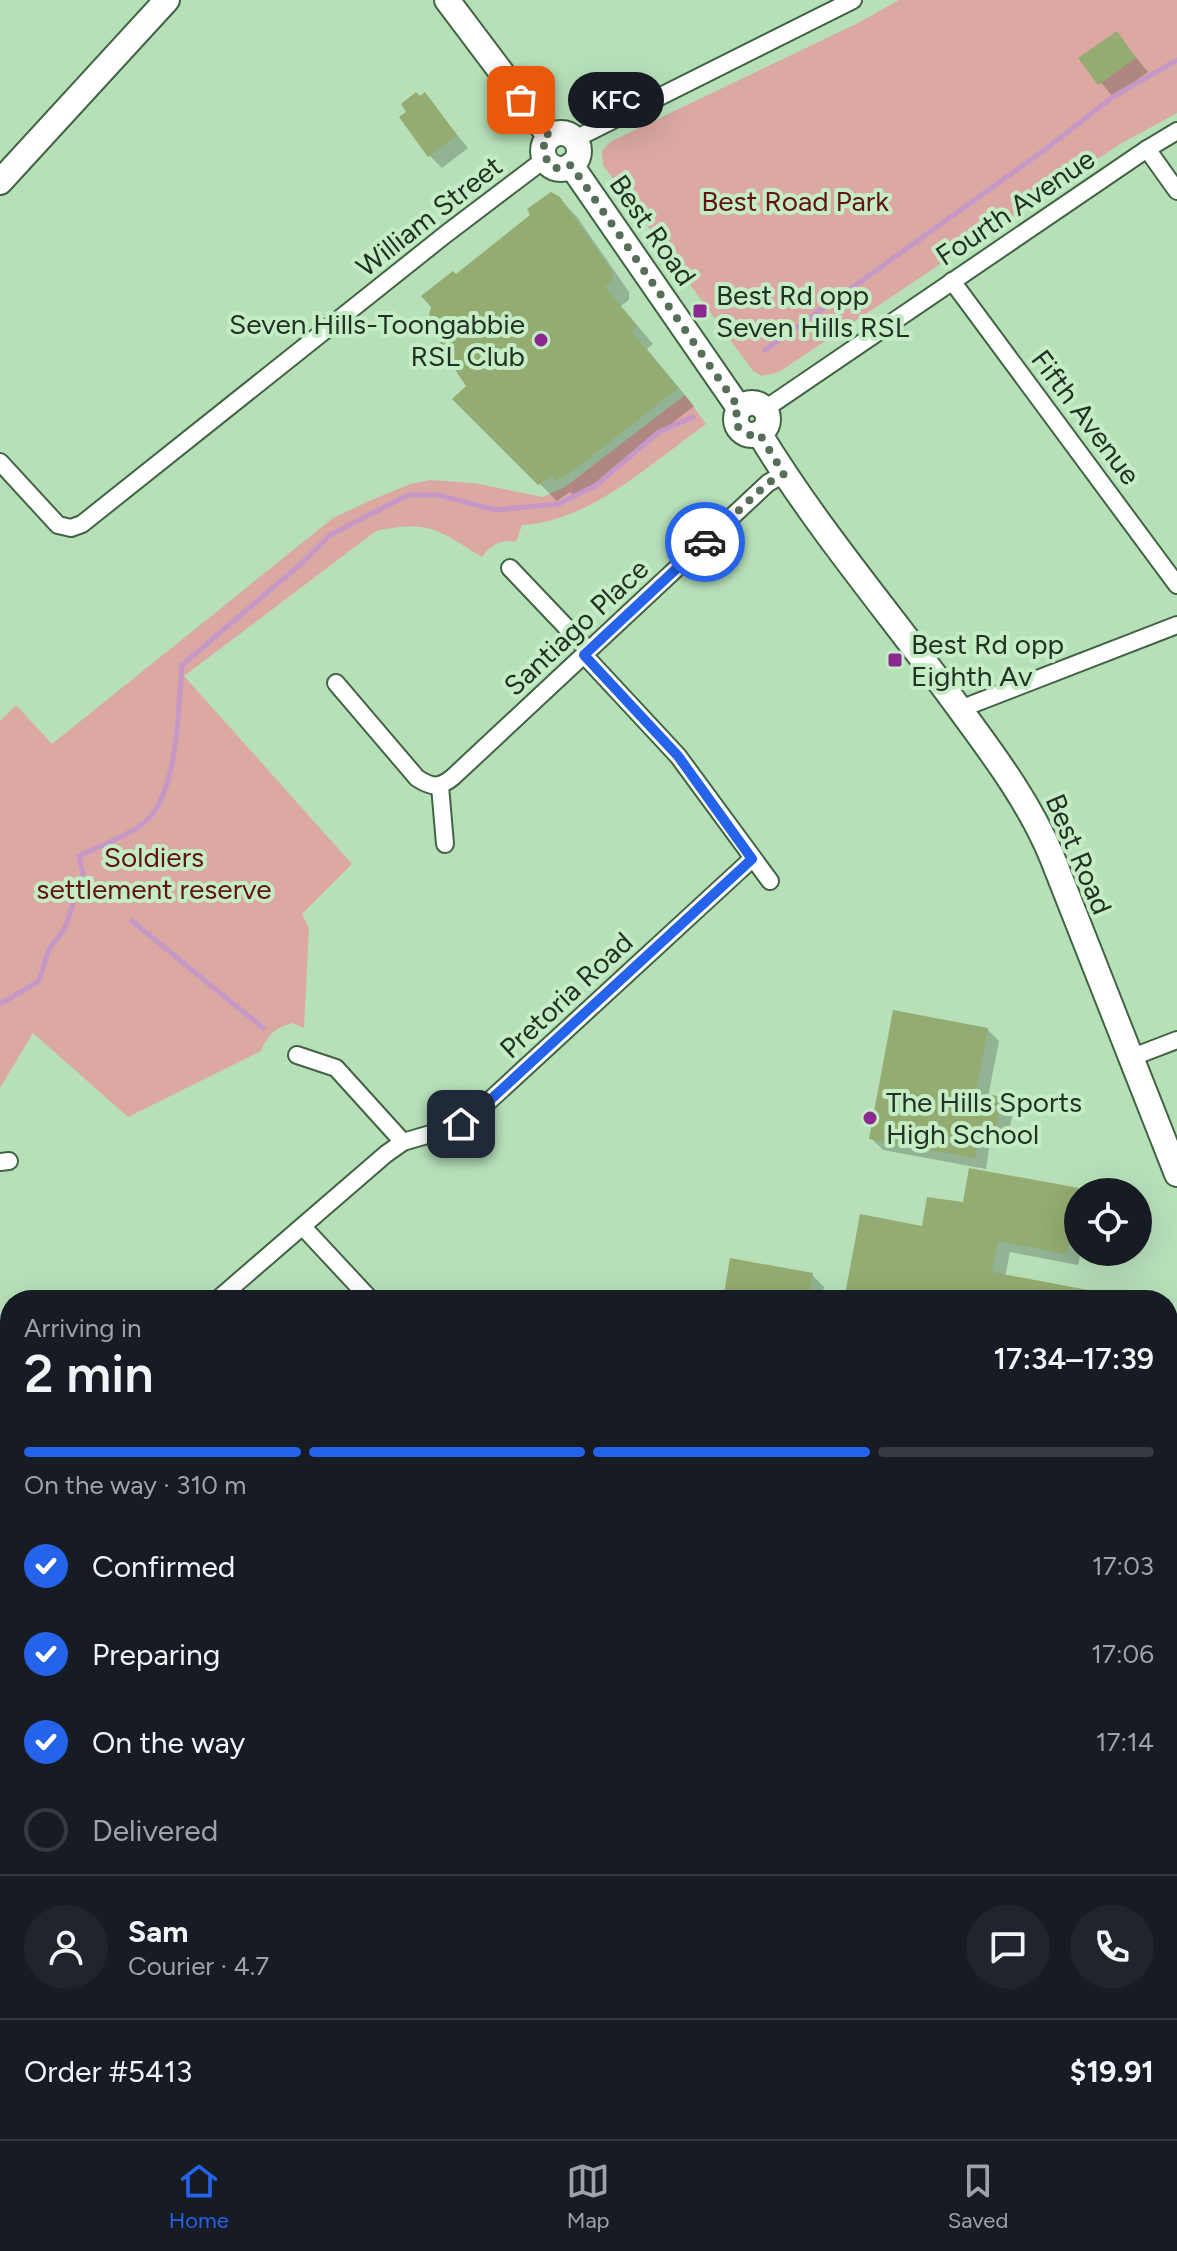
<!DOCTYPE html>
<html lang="en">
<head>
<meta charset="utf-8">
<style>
  :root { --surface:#171b24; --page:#20242c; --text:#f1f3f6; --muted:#9ea1a6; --line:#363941; --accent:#2563eb }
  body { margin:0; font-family:Figtree,sans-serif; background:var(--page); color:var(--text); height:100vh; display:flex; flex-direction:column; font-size:30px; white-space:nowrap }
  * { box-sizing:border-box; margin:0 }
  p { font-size:26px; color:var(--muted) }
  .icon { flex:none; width:44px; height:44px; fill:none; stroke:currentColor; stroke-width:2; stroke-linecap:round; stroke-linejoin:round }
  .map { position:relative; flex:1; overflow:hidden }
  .drawer { position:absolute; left:0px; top:1290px; width:1178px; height:850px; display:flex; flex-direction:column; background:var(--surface); border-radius:32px 32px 0 0; box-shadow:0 8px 32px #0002 }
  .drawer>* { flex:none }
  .controls { position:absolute; left:1064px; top:1178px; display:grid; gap:16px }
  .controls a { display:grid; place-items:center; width:88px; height:88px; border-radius:50%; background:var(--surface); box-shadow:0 8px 32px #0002; font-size:40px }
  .pin { position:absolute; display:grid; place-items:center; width:68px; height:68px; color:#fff; margin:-34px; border-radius:16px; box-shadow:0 4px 12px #0006 }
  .courier { position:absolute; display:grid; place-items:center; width:80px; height:80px; margin:-40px; border:6px solid #2563eb; border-radius:50%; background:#fff; color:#222; box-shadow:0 2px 10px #0007 }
  .bubble { position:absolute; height:56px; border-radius:28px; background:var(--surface); box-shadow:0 8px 32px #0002; font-size:26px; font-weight:600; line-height:56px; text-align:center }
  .summary em { font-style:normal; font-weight:600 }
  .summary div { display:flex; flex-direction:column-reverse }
  .summary { display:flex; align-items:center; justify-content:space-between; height:136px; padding:0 24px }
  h1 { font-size:52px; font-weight:600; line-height:60px }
  .bar { display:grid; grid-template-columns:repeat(4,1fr); gap:12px 8px; align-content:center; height:96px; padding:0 24px }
  .bar i { height:10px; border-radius:6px; background:var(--line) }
  .bar .selected { background:var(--accent) }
  .bar p { grid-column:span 4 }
  .line { display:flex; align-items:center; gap:20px; padding:0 24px; border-top:2px solid var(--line) }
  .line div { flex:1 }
  .round { display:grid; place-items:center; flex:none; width:84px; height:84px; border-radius:42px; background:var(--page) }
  ol { padding:0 24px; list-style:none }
  li { display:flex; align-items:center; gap:24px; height:88px }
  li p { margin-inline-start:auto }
  li .icon { padding:8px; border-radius:50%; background:var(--accent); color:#fff; stroke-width:4 }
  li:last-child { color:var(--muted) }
  li i { width:44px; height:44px; border:4px solid var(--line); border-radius:50% }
  .tabs { display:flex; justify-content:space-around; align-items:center; height:112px; border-top:2px solid var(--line); background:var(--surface); font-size:22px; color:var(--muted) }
  .tabs a { display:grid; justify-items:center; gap:4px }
  .tabs .selected { color:var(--accent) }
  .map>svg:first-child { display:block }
  .green { fill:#dca8a2 }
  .shadow { fill:#0003 }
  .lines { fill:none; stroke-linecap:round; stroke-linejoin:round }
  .stream { stroke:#c698c7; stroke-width:5 }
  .building { fill:#94ab71 }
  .street-casing { stroke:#416443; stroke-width:20 }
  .secondary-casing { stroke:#416443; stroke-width:28 }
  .street { stroke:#fff; stroke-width:16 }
  .secondary { stroke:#fff; stroke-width:24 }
  .done { stroke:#576f58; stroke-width:8; stroke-dasharray:0 14.4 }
  .route { stroke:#2563eb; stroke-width:10 }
  .poi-dot { fill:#8c2991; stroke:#c4edc5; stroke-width:3 }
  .labels { text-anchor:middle; stroke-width:8; stroke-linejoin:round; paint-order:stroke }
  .park-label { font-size:28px; fill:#631313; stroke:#c4edc5 }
  .street-label { font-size:28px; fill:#233224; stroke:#c4edc5 }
  .poi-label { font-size:28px; fill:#233224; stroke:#c4edc5; text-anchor:start }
</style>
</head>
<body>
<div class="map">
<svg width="1177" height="2139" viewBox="0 0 1177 2139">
  <rect width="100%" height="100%" fill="#b7e0b9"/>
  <g class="green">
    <polygon points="899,0 1177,0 1177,113 1120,144 779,372 762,376 753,371 603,165 602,151 610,142 858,23"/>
    <path d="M 685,395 L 706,424 C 653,462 589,522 522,525 L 516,542 C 502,539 490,545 482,557 C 437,530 431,520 376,531 L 184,676 L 352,864 L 302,914 L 309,928 L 304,1028 L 293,1023 C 276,1027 267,1035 261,1051 L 128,1117 L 33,1033 L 0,1088 L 0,721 L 16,705 L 52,744 L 333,518 L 369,501 L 410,484 L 430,480 L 474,483 L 543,497 L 565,487 Z"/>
    <polygon points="1168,1764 1177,1786 1177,1871 1168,1875"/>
    <polygon points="1177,1949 1177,2025 1168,2028 1168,1952"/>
    <polygon points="733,2130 911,2130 888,2139 736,2139"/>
  </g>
  <g class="shadow">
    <polygon points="1117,34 1148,72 1113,97 1081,58"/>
    <polygon points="424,95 468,148 442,168 430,156 420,98"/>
    <polygon points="559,198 577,217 629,292 629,300 621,306 653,344 647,349 694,406 597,482 575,497 570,492 557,501 455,399 469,386 450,336 456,276"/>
    <polygon points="987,1029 999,1041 988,1097 1001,1099 1013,1111 1008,1138 991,1135 986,1169 883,1150 871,1138"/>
    <polygon points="1078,1190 1078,1252 1081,1252 1078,1265 1010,1252 1005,1277 1090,1300 846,1300 923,1228 964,1204"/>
    <polygon points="732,1260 812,1275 824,1287 821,1300 725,1300"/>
  </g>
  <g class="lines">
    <g class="stream">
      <polyline points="765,350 1043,151 1113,97 1177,60"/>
      <polyline points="132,921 263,1028"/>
      <path d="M 0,1004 L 39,981 L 49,949 L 65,928 L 83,874 L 79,856 C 99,846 123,838 141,825 C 179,800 178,707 182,665 L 302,563 L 330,535 L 408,495 L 438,495 L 496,510 L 558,504 L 595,486 L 659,432 L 693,417"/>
    </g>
  </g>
  <g class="building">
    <polygon points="1117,31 1136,58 1098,85 1078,58"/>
    <polygon points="416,92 420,96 425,92 457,135 428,157 399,117 406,112 401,104"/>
    <polygon points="551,192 560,197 613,273 612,282 605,287 637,326 631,331 678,388 579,466 556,481 552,476 538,485 452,399 466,386 438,344 447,336 429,315 431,307 421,296 453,271 456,274 530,215 527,209"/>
    <polygon points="893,1010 988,1028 976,1092 1002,1097 996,1127 980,1124 975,1158 869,1139"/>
    <polygon points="969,1168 1079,1188 1067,1254 998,1241 992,1272 1104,1293 1103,1300 844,1300 860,1214 922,1226 927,1197 963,1202"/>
    <polygon points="730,1258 813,1273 808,1300 779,1300 780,1295 753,1290 752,1300 723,1300"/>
  </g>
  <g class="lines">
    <defs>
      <g id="street">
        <polyline points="575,139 853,0"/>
        <polyline points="1147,149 1177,191"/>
        <polyline points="952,281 1177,585"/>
        <polyline points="765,409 1147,149 1177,131"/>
        <polyline points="0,462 58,525 71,528 82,524 446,234 545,159"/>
        <polyline points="510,568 588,650"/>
        <polyline points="584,655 678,756 770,881"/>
        <path d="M 336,683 L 417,778 C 432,788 440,788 453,777 L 768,483 L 784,474"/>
        <polyline points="960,709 1177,625"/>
        <polyline points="440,786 445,844"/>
        <polyline points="297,1055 336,1068 403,1142"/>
        <polyline points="1130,1058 1177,1040"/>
        <polyline points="0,1162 9,1161"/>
        <polyline points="303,1227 371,1300"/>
        <polyline points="217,1300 386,1154 403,1142 451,1128 475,1114 752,859"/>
        <polyline points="0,1621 10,1632"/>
        <polyline points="0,1997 10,2009"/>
        <polyline points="112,2130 119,2139"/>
        <polyline points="443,2130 451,2139"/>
        <polyline points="699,2130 705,2139"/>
      </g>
      <g id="secondary">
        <polyline points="447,0 550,137"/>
        <circle cx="561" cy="151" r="18"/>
        <polyline points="571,165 739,408"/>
        <polyline points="0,182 167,0"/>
        <circle cx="752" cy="419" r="16"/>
        <path d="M 759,433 C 818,530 893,617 959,708 C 995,757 1029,802 1052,857 L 1177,1174"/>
        <polyline points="1168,1937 1177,1934"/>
        <polyline points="664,2139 683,2130"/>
      </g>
    </defs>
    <use href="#street" class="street-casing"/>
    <use href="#secondary" class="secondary-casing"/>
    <use href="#street" class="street"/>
    <use href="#secondary" class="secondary"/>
  </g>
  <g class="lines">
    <polyline class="done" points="521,100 550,137 543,147 548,164 559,169 571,165 739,408 735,417 738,427 750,435 759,433 784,474 768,483 705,542"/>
    <polyline class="route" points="461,1124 475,1114 752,859 678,756 584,655 705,542"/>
  </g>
  <g class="poi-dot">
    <rect x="692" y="303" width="16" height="16" rx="4"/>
    <circle cx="541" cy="340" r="8"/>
    <rect x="887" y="652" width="16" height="16" rx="4"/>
    <circle cx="870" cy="1118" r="8"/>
  </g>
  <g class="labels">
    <g class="park-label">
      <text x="795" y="211">Best Road Park</text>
      <text x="154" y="867">Soldiers<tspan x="154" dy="32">settlement reserve</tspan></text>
    </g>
    <g class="street-label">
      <text transform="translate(1015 207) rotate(-34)" y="10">Fourth Avenue</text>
      <text transform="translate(429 216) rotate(-38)" y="10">William Street</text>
      <text transform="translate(653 230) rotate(55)" y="10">Best Road</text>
      <text transform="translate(1086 417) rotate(53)" y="10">Fifth Avenue</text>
      <text transform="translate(576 627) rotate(-43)" y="10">Santiago Place</text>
      <text transform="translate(1079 854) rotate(67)" y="10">Best Road</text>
      <text transform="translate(566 995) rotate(-43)" y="10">Pretoria Road</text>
    </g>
    <g class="poi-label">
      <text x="716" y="305">Best Rd opp<tspan x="716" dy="32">Seven Hills RSL</tspan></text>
      <text x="525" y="334" text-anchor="end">Seven Hills-Toongabbie<tspan x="525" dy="32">RSL Club</tspan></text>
      <text x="911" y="654">Best Rd opp<tspan x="911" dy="32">Eighth Av</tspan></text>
      <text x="886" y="1112">The Hills Sports<tspan x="886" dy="32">High School</tspan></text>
    </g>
  </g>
</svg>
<div class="controls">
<a><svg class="icon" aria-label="locate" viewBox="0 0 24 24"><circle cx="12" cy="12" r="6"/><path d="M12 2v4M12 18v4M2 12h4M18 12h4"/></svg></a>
</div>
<div class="pin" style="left:521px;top:100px;background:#ea580c"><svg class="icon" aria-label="bag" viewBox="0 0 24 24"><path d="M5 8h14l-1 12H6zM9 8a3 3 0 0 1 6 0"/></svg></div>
<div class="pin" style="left:461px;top:1124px;background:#1f2937"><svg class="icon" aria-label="home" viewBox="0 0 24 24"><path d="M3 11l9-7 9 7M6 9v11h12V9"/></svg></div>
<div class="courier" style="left:705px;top:542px"><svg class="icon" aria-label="car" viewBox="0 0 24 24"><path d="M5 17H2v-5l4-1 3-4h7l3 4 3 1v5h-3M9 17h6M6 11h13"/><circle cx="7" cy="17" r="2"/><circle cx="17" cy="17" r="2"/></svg></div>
<div class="bubble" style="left:568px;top:72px;width:96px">KFC</div>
<section class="drawer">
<div class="summary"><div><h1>2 min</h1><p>Arriving in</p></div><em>17:34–17:39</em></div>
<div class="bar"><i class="selected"></i><i class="selected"></i><i class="selected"></i><i></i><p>On the way · 310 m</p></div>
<ol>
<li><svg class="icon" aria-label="check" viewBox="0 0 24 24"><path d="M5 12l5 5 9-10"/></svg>Confirmed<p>17:03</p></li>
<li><svg class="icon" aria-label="check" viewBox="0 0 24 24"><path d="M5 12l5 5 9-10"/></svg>Preparing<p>17:06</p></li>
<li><svg class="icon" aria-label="check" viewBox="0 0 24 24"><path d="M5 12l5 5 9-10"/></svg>On the way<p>17:14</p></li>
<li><i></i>Delivered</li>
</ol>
<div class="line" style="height:144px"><a class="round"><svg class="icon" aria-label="person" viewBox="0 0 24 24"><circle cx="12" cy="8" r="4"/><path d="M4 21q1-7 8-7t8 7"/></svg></a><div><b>Sam</b><p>Courier · 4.7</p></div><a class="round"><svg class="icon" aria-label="chat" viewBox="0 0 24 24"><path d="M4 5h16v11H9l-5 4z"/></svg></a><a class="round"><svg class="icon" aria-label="phone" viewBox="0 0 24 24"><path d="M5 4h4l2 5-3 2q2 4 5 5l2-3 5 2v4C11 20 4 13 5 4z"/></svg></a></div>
<div class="line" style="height:104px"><div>Order #5413</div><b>$19.91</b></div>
</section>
</div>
<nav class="tabs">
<a class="selected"><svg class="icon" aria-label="home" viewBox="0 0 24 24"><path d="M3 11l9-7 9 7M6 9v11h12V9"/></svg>Home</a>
<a><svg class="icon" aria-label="map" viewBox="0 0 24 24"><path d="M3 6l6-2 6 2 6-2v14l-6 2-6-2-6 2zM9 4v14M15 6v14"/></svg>Map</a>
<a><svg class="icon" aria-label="saved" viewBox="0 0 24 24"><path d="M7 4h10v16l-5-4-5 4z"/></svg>Saved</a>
</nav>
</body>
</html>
